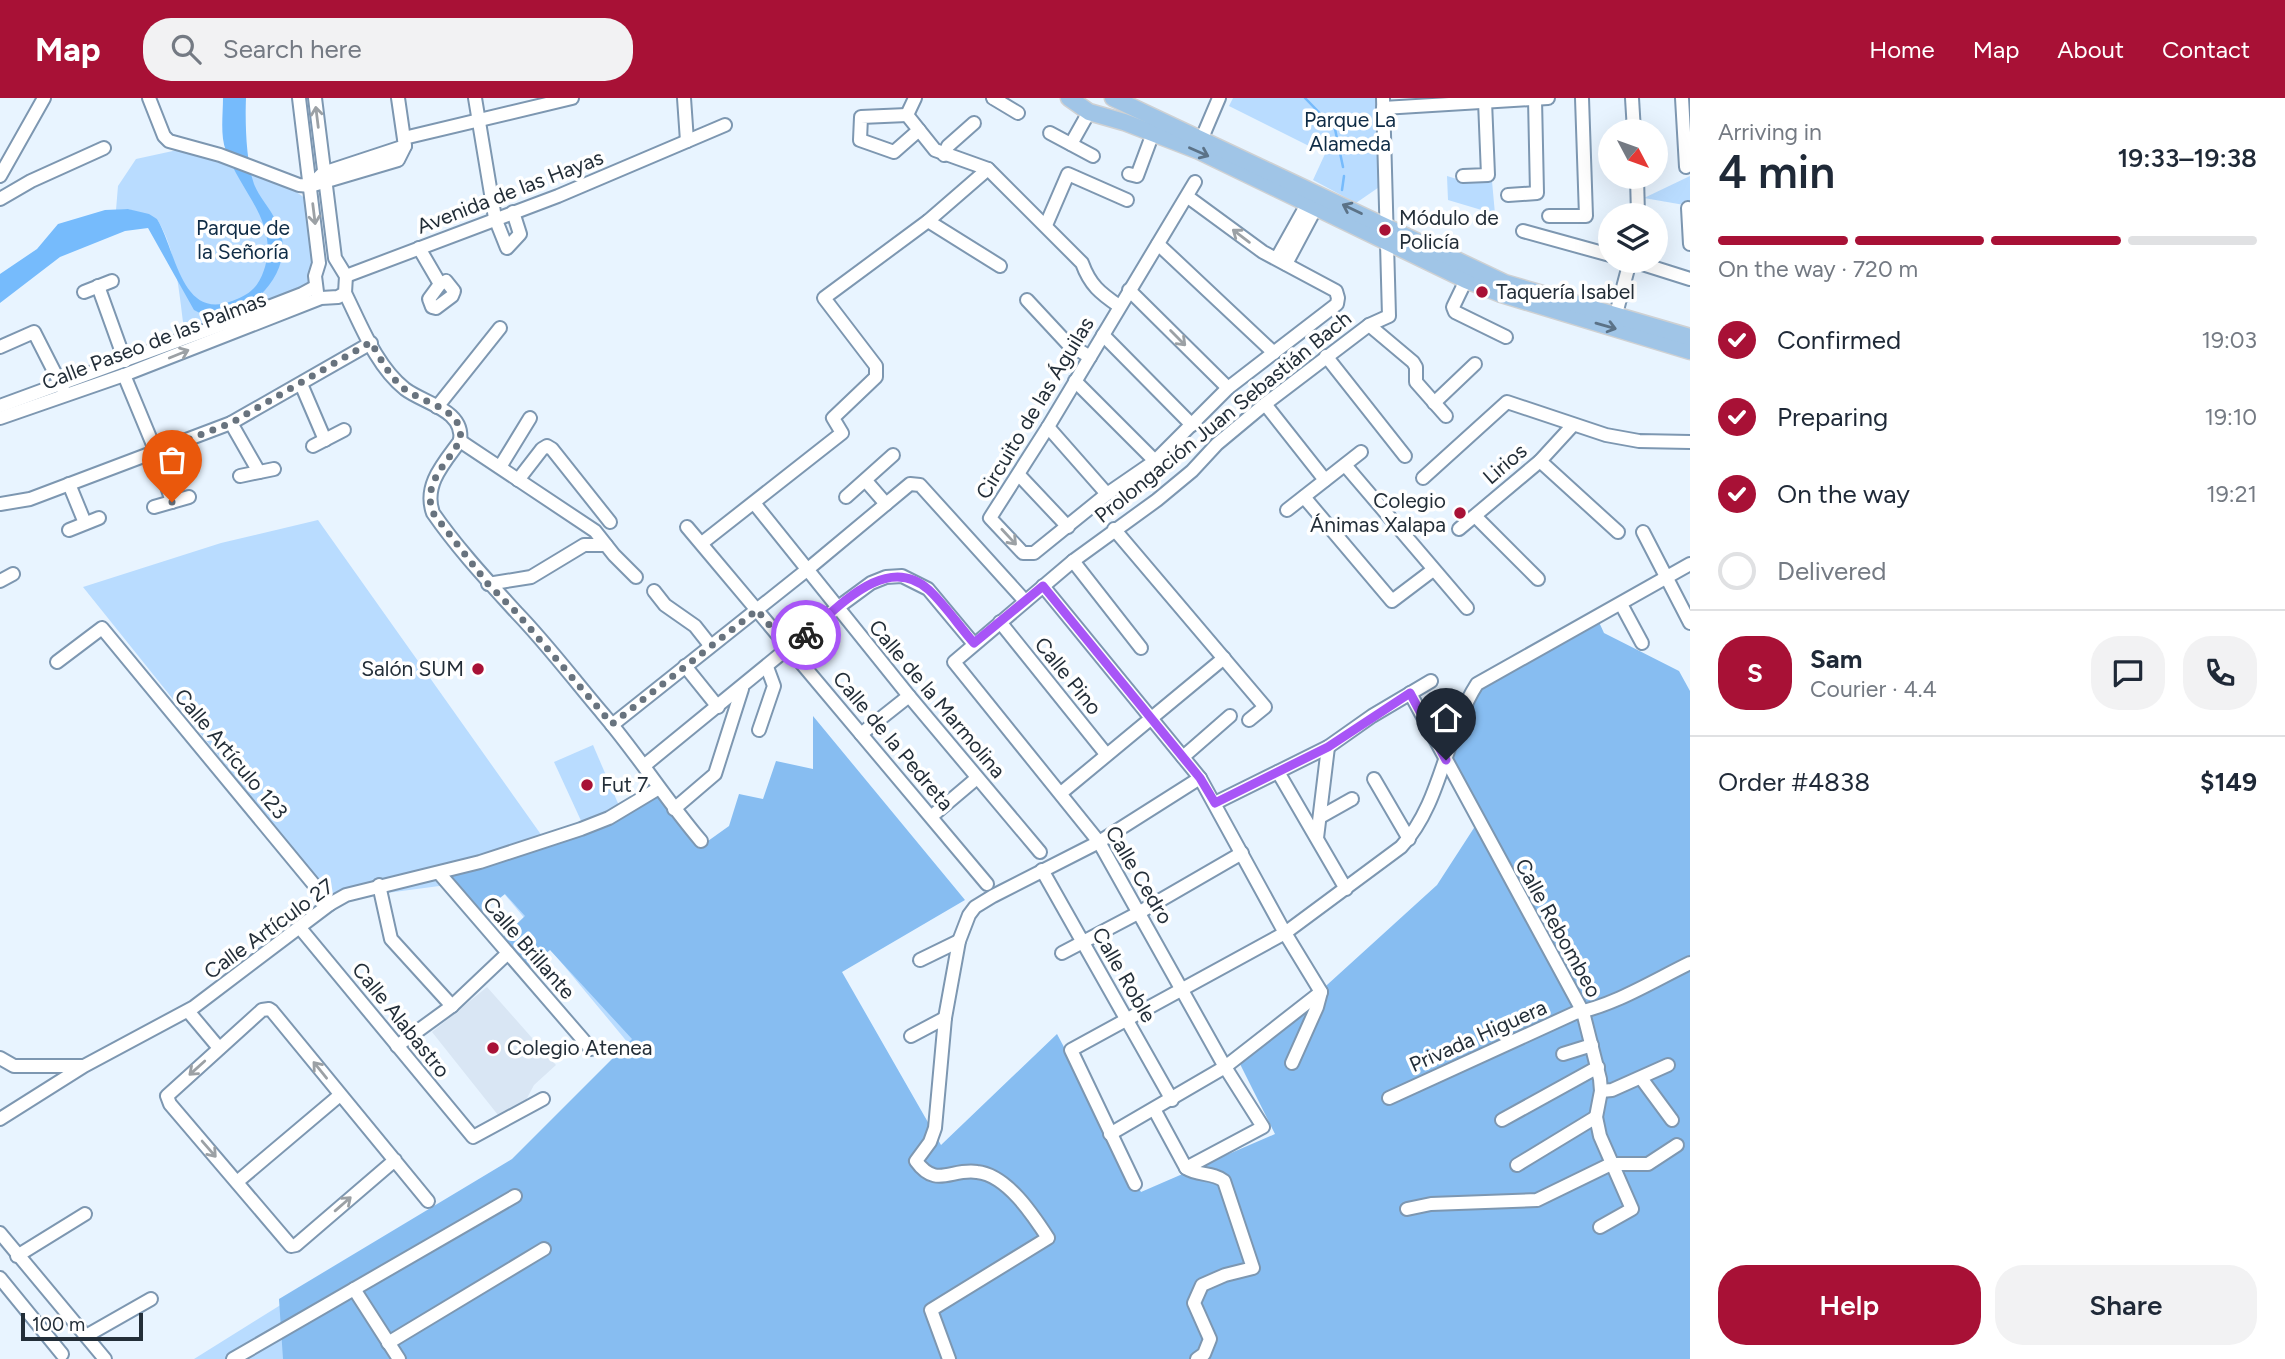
<!DOCTYPE html>
<html lang="en">
<head>
<meta charset="utf-8">
<style>
  :root { --surface:#fff; --page:#f2f2f3; --text:#1f2937; --muted:#747a83; --line:#e0e1e3; --accent:#a81136 }
  body { margin:0; font-family:Figtree,sans-serif; background:var(--page); color:var(--text); height:100vh; display:flex; flex-direction:column; font-size:26px; white-space:nowrap }
  * { box-sizing:border-box; margin:0 }
  p { font-size:23px; color:var(--muted) }
  .icon { flex:none; width:38px; height:38px; fill:none; stroke:currentColor; stroke-width:2; stroke-linecap:round; stroke-linejoin:round }
  .map { position:relative; flex:1; overflow:hidden }
  .panel { display:flex; flex-direction:column; background:var(--surface); width:595px }
  .panel>* { flex:none }
  .needle { width:46px; rotate:131deg }
  .buttons { position:absolute; left:1598px; top:21px; display:grid; gap:14px }
  .buttons a { display:grid; place-items:center; width:70px; height:70px; border-radius:50%; background:var(--surface); box-shadow:0 7px 28px #0002; font-size:35px }
  .scale { position:absolute; left:21px; bottom:18px; width:122px; box-sizing:border-box; padding-left:7px; border:4px solid #232e38; border-top:0; font-size:19px; line-height:24px; white-space:nowrap; color:#232e38; -webkit-text-stroke:5px #fff; paint-order:stroke }
  .pin { position:absolute; display:grid; place-items:center; width:60px; height:60px; color:#fff; margin:-72px -30px; border-radius:50% 50% 50% 0; rotate:-45deg; box-shadow:0 0 7px #0007 }
  .pin .icon { rotate:45deg }
  .courier { position:absolute; display:grid; place-items:center; width:70px; height:70px; margin:-35px; border:5px solid #a855f7; border-radius:50%; background:#fff; color:#222; box-shadow:0 2px 9px #0007 }
  .head em { font-style:normal; font-weight:600 }
  .head div { display:flex; flex-direction:column-reverse }
  .head { display:flex; align-items:center; justify-content:space-between; height:119px; padding:0 28px }
  h1 { font-size:46px; font-weight:600; line-height:52px }
  .bar { display:grid; grid-template-columns:repeat(4,1fr); gap:10px 7px; align-content:center; height:84px; padding:0 28px }
  .bar i { height:9px; border-radius:5px; background:var(--line) }
  .bar .selected { background:var(--accent) }
  .bar p { grid-column:span 4 }
  .line { display:flex; align-items:center; gap:18px; padding:0 28px; border-top:2px solid var(--line) }
  .line div { flex:1 }
  .round { display:grid; place-items:center; flex:none; width:74px; height:74px; border-radius:28px; background:var(--page) }
  ol { padding:0 28px; list-style:none }
  li { display:flex; align-items:center; gap:21px; height:77px }
  li p { margin-inline-start:auto }
  li .icon { padding:7px; border-radius:50%; background:var(--accent); color:#fff; stroke-width:4 }
  li:last-child { color:var(--muted) }
  li i { width:38px; height:38px; border:4px solid var(--line); border-radius:50% }
  .primary-button { display:flex; gap:14px; margin-top:auto; padding:14px 28px }
  .primary-button a { flex:1; height:80px; border-radius:28px; background:var(--accent); color:#fff; font-size:28px; font-weight:600; line-height:80px; text-align:center }
  .primary-button a+a { background:var(--page); color:var(--text) }
  header { display:flex; align-items:center; gap:42px; box-sizing:border-box; height:98px; padding:0 35px; background:var(--accent); color:#fff }
  header strong { font-size:33px }
  nav { display:flex; gap:38px; margin-inline-start:auto; font-size:24px }
  .search { width:490px; height:63px; background:var(--page); display:flex; align-items:center; gap:18px; box-sizing:border-box; padding:0 24px; border-radius:28px; color:var(--muted); font-size:26px }
  main { display:flex; flex:1; min-height:0 }
  .map>svg:first-child { display:block }
  .built { fill:#d9e6f4 }
  .green { fill:#b9dcff }
  .forest { fill:#87bdf1 }
  .water { fill:#76bbfc }
  .lines { fill:none; stroke-linecap:round; stroke-linejoin:round }
  .stream { stroke:#76bbfc; stroke-width:2.5 }
  .minor-casing { stroke:#7d97b1; stroke-width:16 }
  .major-casing { stroke:#cfd1d3; stroke-width:19 }
  .minor { stroke:#fff; stroke-width:12 }
  .major { stroke:#a0c5e7; stroke-width:16 }
  .oneway { stroke:#9ca1a5 }
  .oneway2 { stroke:#5b7287 }
  .done { stroke:#68737e; stroke-width:7; stroke-dasharray:0 12.6 }
  .route { stroke:#a855f7; stroke-width:9 }
  .poi-dot { fill:#a81136; stroke:#fff; stroke-width:2.5 }
  .labels { text-anchor:middle; stroke-width:7; stroke-linejoin:round; paint-order:stroke }
  .park-label { font-size:21px; fill:#0f2c46; stroke:#fff }
  .street-label { font-size:21px; fill:#232e38; stroke:#fff }
  .poi-label { font-size:21px; fill:#232e38; stroke:#fff; text-anchor:start }
</style>
</head>
<body>
<header>
<strong>Map</strong>
<div class="search"><svg class="icon" aria-label="search" viewBox="0 0 24 24"><circle cx="10" cy="10" r="6"/><path d="M15 15l6 6"/></svg>Search here</div>
<nav><a>Home</a><a>Map</a><a>About</a><a>Contact</a></nav>
</header>
<main>
<div class="map">
<svg width="1690" height="1261" viewBox="0 0 1690 1261">
  <rect width="100%" height="100%" fill="#e8f4ff"/>
  <polygon class="built" points="487,889 556,967 534,987 526,1002 498,1017 432,934"/>
  <g class="green">
    <polygon points="1233,0 1381,0 1385,85 1356,105 1313,82 1325,56 1229,8"/>
    <path d="M 182,51 C 224,64 274,73 308,103 L 314,169 L 312,186 L 185,238 C 179,199 178,155 157,121 L 128,111 L 116,112 L 118,88 L 136,61 Z"/>
    <polygon points="1447,78 1460,82 1492,83 1495,116 1448,102"/>
    <polygon points="1690,78 1690,108 1644,100"/>
    <polygon points="318,422 547,745 951,1261 194,1261 653,975 492,781 334,802 83,489 221,445"/>
    <polygon points="593,647 620,710 583,727 554,664"/>
  </g>
  <polygon class="forest" points="1598,522 1604,535 1679,573 1690,593 1690,1261 283,1261 279,1201 512,1061 632,941 550,852 529,870 503,839 525,818 505,796 481,815 447,776 658,695 701,748 729,728 739,696 763,701 776,663 813,671 813,618 965,802 842,874 941,1047 1057,936 1141,1094 1275,1036 1240,966 1437,787 1483,716 1451,662 1478,593"/>
  <path class="water" d="M 223,0 L 246,0 C 245,24 246,64 254,86 C 259,99 270,110 276,123 C 294,156 274,192 244,209 C 226,219 213,223 194,212 L 148,130 L 125,133 L 60,159 L 0,205 L 0,176 L 37,151 L 58,126 L 105,112 L 128,111 L 149,116 L 157,121 C 176,152 181,223 232,203 C 249,197 258,190 264,172 C 280,125 240,94 226,53 C 220,38 223,17 223,0 Z"/>
  <g class="lines">
    <g class="stream">
      <polyline points="1305,0 1335,31 1343,69"/>
      <polyline points="1342,92 1344,78"/>
    </g>
    <defs>
      <g id="minor">
        <polyline points="149,0 164,38 169,43 220,57 299,87 310,88 398,62 405,48 398,0"/>
        <polyline points="299,0 319,165 315,178 317,194"/>
        <polyline points="475,0 495,120 507,150 520,136 513,114"/>
        <polyline points="684,0 687,43"/>
        <polyline points="993,0 1018,15"/>
        <polyline points="1632,0 1634,33"/>
        <polyline points="1682,0 1686,69"/>
        <polyline points="1383,10 1548,0"/>
        <path d="M 907,17 L 935,52 L 988,71 L 1082,165 C 1090,187 1100,195 1119,208"/>
        <polyline points="907,17 861,19 860,42 894,54 919,32"/>
        <polyline points="907,17 915,0"/>
        <polyline points="1050,35 1093,58"/>
        <polyline points="404,40 572,0"/>
        <polyline points="1202,40 1219,0"/>
        <polyline points="1071,46 1089,14"/>
        <polyline points="944,57 948,48 974,25"/>
        <polyline points="1129,76 1137,78 1153,35"/>
        <polyline points="0,78 44,0"/>
        <polyline points="1463,78 1488,77 1485,3"/>
        <polyline points="1637,79 1638,117"/>
        <polyline points="318,80 323,75 405,48"/>
        <polyline points="1508,97 1537,95 1535,1"/>
        <polyline points="1188,99 1263,154 1336,193 1338,200 1337,206 1228,290 1155,363 1107,396 1034,455 1023,455 990,420 1048,329 1195,84"/>
        <polyline points="0,101 31,83 104,50"/>
        <polyline points="1688,110 1690,146"/>
        <polyline points="1549,118 1586,118 1582,0"/>
        <polyline points="928,123 1000,168"/>
        <polyline points="1046,127 1068,76 1127,102"/>
        <polyline points="1523,133 1610,157"/>
        <polyline points="1158,146 1274,255"/>
        <polyline points="419,150 440,186"/>
        <polyline points="1277,160 1311,99"/>
        <polyline points="1633,163 1690,181"/>
        <polyline points="1286,166 1319,104"/>
        <polyline points="346,178 558,98 725,27"/>
        <polyline points="1466,182 1453,209 1455,214 1506,239"/>
        <polygon points="446,183 454,193 452,198 436,210 432,209 429,201 440,186"/>
        <polyline points="98,188 125,263"/>
        <polyline points="1129,192 1228,290"/>
        <polyline points="84,194 112,183"/>
        <path d="M 345,195 C 361,227 376,268 405,291 C 425,306 465,312 460,343"/>
        <polyline points="1027,202 1067,245 1090,259"/>
        <polyline points="1616,216 1630,163"/>
        <polyline points="1369,227 1413,264 1416,269 1416,284 1446,318"/>
        <polyline points="1103,237 1192,327"/>
        <polyline points="0,249 34,234 63,291"/>
        <polyline points="1326,258 1405,358"/>
        <polyline points="124,277 156,354 172,404"/>
        <polyline points="1075,283 1155,363"/>
        <polyline points="301,286 325,342"/>
        <polyline points="1434,305 1475,266"/>
        <polyline points="1265,306 1325,382"/>
        <polyline points="0,308 253,215 302,196 315,189"/>
        <polyline points="437,309 500,230"/>
        <polyline points="0,320 124,277 321,200 338,199 345,195 346,178 335,160 315,0"/>
        <polyline points="231,325 259,374"/>
        <polyline points="1048,329 1107,396"/>
        <path d="M 460,343 C 444,365 423,387 433,415 C 458,451 487,482 516,514 C 547,546 574,582 603,616 C 638,657 666,702 701,743"/>
        <polyline points="460,343 595,433 614,457 636,479"/>
        <polyline points="313,348 344,332"/>
        <polyline points="1540,363 1618,434"/>
        <polyline points="1345,367 1467,510"/>
        <polyline points="500,369 530,320"/>
        <polyline points="1019,377 1068,429"/>
        <polyline points="240,378 274,371"/>
        <polyline points="1423,380 1507,304 1606,337 1639,343 1690,344"/>
        <polyline points="518,382 542,351 547,348 552,351 610,424"/>
        <polyline points="866,383 886,406"/>
        <polyline points="69,386 85,425"/>
        <polyline points="846,399 893,357"/>
        <polyline points="1304,399 1392,503 1433,472"/>
        <polyline points="754,405 909,598 1040,754"/>
        <polyline points="0,406 30,401 231,325 371,245"/>
        <polyline points="154,409 189,399"/>
        <polyline points="1287,412 1361,354"/>
        <polyline points="1475,418 1538,481"/>
        <polyline points="687,429 987,786"/>
        <polyline points="1114,431 1265,609 1249,622"/>
        <polyline points="1459,431 1540,363 1573,327"/>
        <polyline points="69,432 99,420"/>
        <polyline points="1643,434 1690,525"/>
        <polyline points="702,445 842,335 833,320 876,279 876,268 824,200 928,123 988,71"/>
        <polyline points="1073,463 1141,550"/>
        <polyline points="0,483 13,476"/>
        <polyline points="488,486 531,479 584,447 606,447"/>
        <polyline points="1043,488 1200,680 1285,835 1321,894 1317,909 1292,965"/>
        <polyline points="654,493 665,507 695,528 710,547"/>
        <polyline points="1621,506 1642,545"/>
        <polyline points="1000,524 1106,656"/>
        <polyline points="57,564 102,530 330,806"/>
        <polyline points="685,568 718,609"/>
        <polyline points="1410,595 1583,914 1600,981 1601,993 1596,1019 1600,1038 1632,1111 1600,1129"/>
        <polyline points="612,627 808,471 910,386 920,387 1025,503"/>
        <polyline points="759,632 774,588 767,569"/>
        <polyline points="861,636 909,598"/>
        <polyline points="1183,659 1230,618"/>
        <polyline points="645,667 837,510 871,485 886,479 902,478 928,491 973,545"/>
        <polyline points="1278,674 1346,791"/>
        <polyline points="1374,681 1409,741"/>
        <polyline points="1061,695 1224,560"/>
        <polyline points="1215,705 1328,649 1372,618 1431,583"/>
        <polyline points="674,711 715,676 742,591"/>
        <polyline points="932,718 977,680"/>
        <polyline points="1320,719 1352,701"/>
        <polyline points="1317,740 1328,649"/>
        <polyline points="1042,772 1172,1002"/>
        <polyline points="439,775 591,951"/>
        <polyline points="379,787 391,841 452,908"/>
        <polyline points="300,830 473,1039 543,1001"/>
        <polyline points="1062,855 1140,814 1242,755"/>
        <polyline points="920,862 959,843"/>
        <polyline points="188,913 219,950"/>
        <polyline points="911,938 945,920"/>
        <polyline points="397,948 452,908 508,855"/>
        <polyline points="1563,956 1592,947"/>
        <polyline points="0,960 14,968 82,968"/>
        <polyline points="1641,980 1672,1022"/>
        <polyline points="1601,993 1612,992 1668,967"/>
        <path d="M 1389,1000 L 1575,915 C 1615,907 1653,883 1690,865"/>
        <path d="M 1154,1011 L 1186,1070 C 1198,1078 1213,1074 1224,1083 L 1253,1170 L 1225,1177 L 1202,1187 L 1194,1205 L 1210,1241 L 1204,1256 L 1197,1261"/>
        <polyline points="0,1021 84,968 194,909 330,806 346,797 480,764 581,731 609,720 659,690"/>
        <polyline points="1502,1022 1598,969"/>
        <polyline points="1110,1036 1225,969 1321,894"/>
        <path d="M 395,1062 L 296,1147 L 291,1148 L 170,1006 L 167,998 L 262,912 L 269,911 L 272,913 C 324,976 376,1040 428,1103"/>
        <polyline points="1611,1066 1648,1066 1677,1047"/>
        <polyline points="1517,1067 1596,1019"/>
        <polyline points="1186,1070 1263,1029 1225,969 1099,744 954,564 1073,463 1157,402 1192,373 1217,346 1265,306 1369,227 1389,218 1383,0"/>
        <polyline points="237,1084 340,997"/>
        <path d="M 1135,1086 L 1071,952 L 1285,835 L 1401,749 C 1442,705 1445,636 1477,586 L 1690,466"/>
        <polyline points="1407,1111 1431,1106 1537,1102 1611,1066"/>
        <polyline points="0,1135 105,1261"/>
        <polyline points="17,1158 85,1116"/>
        <polyline points="0,1180 62,1256"/>
        <polyline points="354,1191 399,1261"/>
        <polyline points="86,1238 151,1201"/>
        <polyline points="388,1245 544,1151"/>
        <polyline points="233,1261 515,1098"/>
        <path d="M 949,1261 L 931,1212 L 1048,1140 C 1033,1117 1007,1077 977,1074 C 951,1070 936,1091 916,1063 L 930,1044 L 935,1030 L 945,920 L 959,843 L 969,817 L 975,809 L 993,798 L 1099,744 L 1200,680"/>
      </g>
      <g id="major">
        <polyline points="1069,0 1089,14 1124,24 1199,53 1466,182 1501,196 1690,253"/>
        <polyline points="1113,0 1505,185 1690,239"/>
      </g>
    </defs>
    <use href="#minor" class="minor-casing"/>
    <use href="#major" class="major-casing"/>
    <use href="#minor" class="minor"/>
    <use href="#major" class="major"/>
  </g>
  <defs><path id="oneway-shaft" d="M-6 0H5M1.5-3L5.5 0L1.5 3" fill="none" stroke-width="1.6" stroke-linecap="round" stroke-linejoin="round" transform="scale(1.75)"/></defs>
  <g class="oneway">
    <use href="#oneway-shaft" transform="translate(317 19) rotate(-97)"/>
    <use href="#oneway-shaft" transform="translate(314 116) rotate(83)"/>
    <use href="#oneway-shaft" transform="translate(1241 138) rotate(-143)"/>
    <use href="#oneway-shaft" transform="translate(1178 240) rotate(45)"/>
    <use href="#oneway-shaft" transform="translate(179 256) rotate(-22)"/>
    <use href="#oneway-shaft" transform="translate(1009 439) rotate(47)"/>
    <use href="#oneway-shaft" transform="translate(197 970) rotate(138)"/>
    <use href="#oneway-shaft" transform="translate(320 972) rotate(-129)"/>
    <use href="#oneway-shaft" transform="translate(209 1051) rotate(49)"/>
    <use href="#oneway-shaft" transform="translate(343 1106) rotate(-41)"/>
  </g>
  <g class="oneway2">
    <use href="#oneway-shaft" transform="translate(1199 54) rotate(24)"/>
    <use href="#oneway-shaft" transform="translate(1352 111) rotate(-154)"/>
    <use href="#oneway-shaft" transform="translate(1606 228) rotate(16)"/>
  </g>
  <g class="lines">
    <path class="done" d="M 172,404 L 156,354 L 231,325 L 371,244 C 380,260 388,276 402,289 C 418,303 450,307 459,328 C 470,353 418,374 433,415 L 488,486 L 516,514 L 612,626 L 757,512 L 789,551 L 806,537"/>
    <path class="route" d="M 806,537 C 837,511 886,453 929,492 C 945,507 959,528 974,545 L 1043,488 L 1200,680 L 1215,705 L 1328,649 L 1410,595 L 1446,662"/>
  </g>
  <g class="poi-dot">
    <circle cx="1385" cy="132" r="7"/>
    <circle cx="1482" cy="194" r="7"/>
    <circle cx="1460" cy="415" r="7"/>
    <circle cx="478" cy="571" r="7"/>
    <circle cx="587" cy="687" r="7"/>
    <circle cx="493" cy="950" r="7"/>
  </g>
  <g class="labels">
    <g class="park-label">
      <text x="1350" y="29">Parque La<tspan x="1350" dy="24">Alameda</tspan></text>
      <text x="243" y="137">Parque de<tspan x="243" dy="24">la Señoría</tspan></text>
    </g>
    <g class="street-label">
      <text transform="translate(510 94) rotate(-21)" y="7">Avenida de las Hayas</text>
      <text transform="translate(154 243) rotate(-21)" y="7">Calle Paseo de las Palmas</text>
      <text transform="translate(1035 310) rotate(-59)" y="7">Circuito de las Águilas</text>
      <text transform="translate(1223 319) rotate(-39)" y="7">Prolongación Juan Sebastián Bach</text>
      <text transform="translate(1505 366) rotate(-41)" y="7">Lirios</text>
      <text transform="translate(1068 578) rotate(51)" y="7">Calle Pino</text>
      <text transform="translate(937 601) rotate(50)" y="7">Calle de la Marmolina</text>
      <text transform="translate(893 643) rotate(50)" y="7">Calle de la Pedreta</text>
      <text transform="translate(231 656) rotate(50)" y="7">Calle Artículo 123</text>
      <text transform="translate(1139 777) rotate(59)" y="7">Calle Cedro</text>
      <text transform="translate(1558 830) rotate(61)" y="7">Calle Rebombeo</text>
      <text transform="translate(269 831) rotate(-36)" y="7">Calle Artículo 27</text>
      <text transform="translate(529 850) rotate(49)" y="7">Calle Brillante</text>
      <text transform="translate(1124 877) rotate(60)" y="7">Calle Roble</text>
      <text transform="translate(401 922) rotate(51)" y="7">Calle Alabastro</text>
      <text transform="translate(1478 938) rotate(-24)" y="7">Privada Higuera</text>
    </g>
    <g class="poi-label">
      <text x="1399" y="127">Módulo de<tspan x="1399" dy="24">Policía</tspan></text>
      <text x="1496" y="201">Taquería Isabel</text>
      <text x="1446" y="410" text-anchor="end">Colegio<tspan x="1446" dy="24">Ánimas Xalapa</tspan></text>
      <text x="464" y="578" text-anchor="end">Salón SUM</text>
      <text x="601" y="694">Fut 7</text>
      <text x="507" y="957">Colegio Atenea</text>
    </g>
  </g>
</svg>
<div class="buttons">
<a><svg class="needle" viewBox="-14 -14 28 28"><path d="M0-13l5 13h-10z" fill="#e53935"/><path d="M0 13l5-13h-10z" fill="#747a83"/></svg></a>
<a><svg class="icon" aria-label="layers" viewBox="0 0 24 24"><path d="M12 4l9 5-9 5-9-5zM3 14l9 5 9-5"/></svg></a>
</div>
<div class="scale">100 m</div>
<div class="pin" style="left:172px;top:404px;background:#ea580c"><svg class="icon" aria-label="bag" viewBox="0 0 24 24"><path d="M5 8h14l-1 12H6zM9 8a3 3 0 0 1 6 0"/></svg></div>
<div class="pin" style="left:1446px;top:662px;background:#1f2937"><svg class="icon" aria-label="home" viewBox="0 0 24 24"><path d="M3 11l9-7 9 7M6 9v11h12V9"/></svg></div>
<div class="courier" style="left:806px;top:537px"><svg class="icon" aria-label="bike" viewBox="0 0 24 24"><circle cx="6" cy="16" r="4"/><circle cx="18" cy="16" r="4"/><path d="M6 16l4-8h5l3 8M10 8l3 8H6M13 5h3"/></svg></div>
</div>
<section class="panel">
<div class="head"><div><h1>4 min</h1><p>Arriving in</p></div><em>19:33–19:38</em></div>
<div class="bar"><i class="selected"></i><i class="selected"></i><i class="selected"></i><i></i><p>On the way · 720 m</p></div>
<ol>
<li><svg class="icon" aria-label="check" viewBox="0 0 24 24"><path d="M5 12l5 5 9-10"/></svg>Confirmed<p>19:03</p></li>
<li><svg class="icon" aria-label="check" viewBox="0 0 24 24"><path d="M5 12l5 5 9-10"/></svg>Preparing<p>19:10</p></li>
<li><svg class="icon" aria-label="check" viewBox="0 0 24 24"><path d="M5 12l5 5 9-10"/></svg>On the way<p>19:21</p></li>
<li><i></i>Delivered</li>
</ol>
<div class="line" style="height:126px"><b class="round" style="background:var(--accent);color:#fff">S</b><div><b>Sam</b><p>Courier · 4.4</p></div><a class="round"><svg class="icon" aria-label="chat" viewBox="0 0 24 24"><path d="M4 5h16v11H9l-5 4z"/></svg></a><a class="round"><svg class="icon" aria-label="phone" viewBox="0 0 24 24"><path d="M5 4h4l2 5-3 2q2 4 5 5l2-3 5 2v4C11 20 4 13 5 4z"/></svg></a></div>
<div class="line" style="height:91px"><div>Order #4838</div><b>$149</b></div>
<div class="primary-button"><a>Help</a><a>Share</a></div>
</section>
</main>
</body>
</html>
